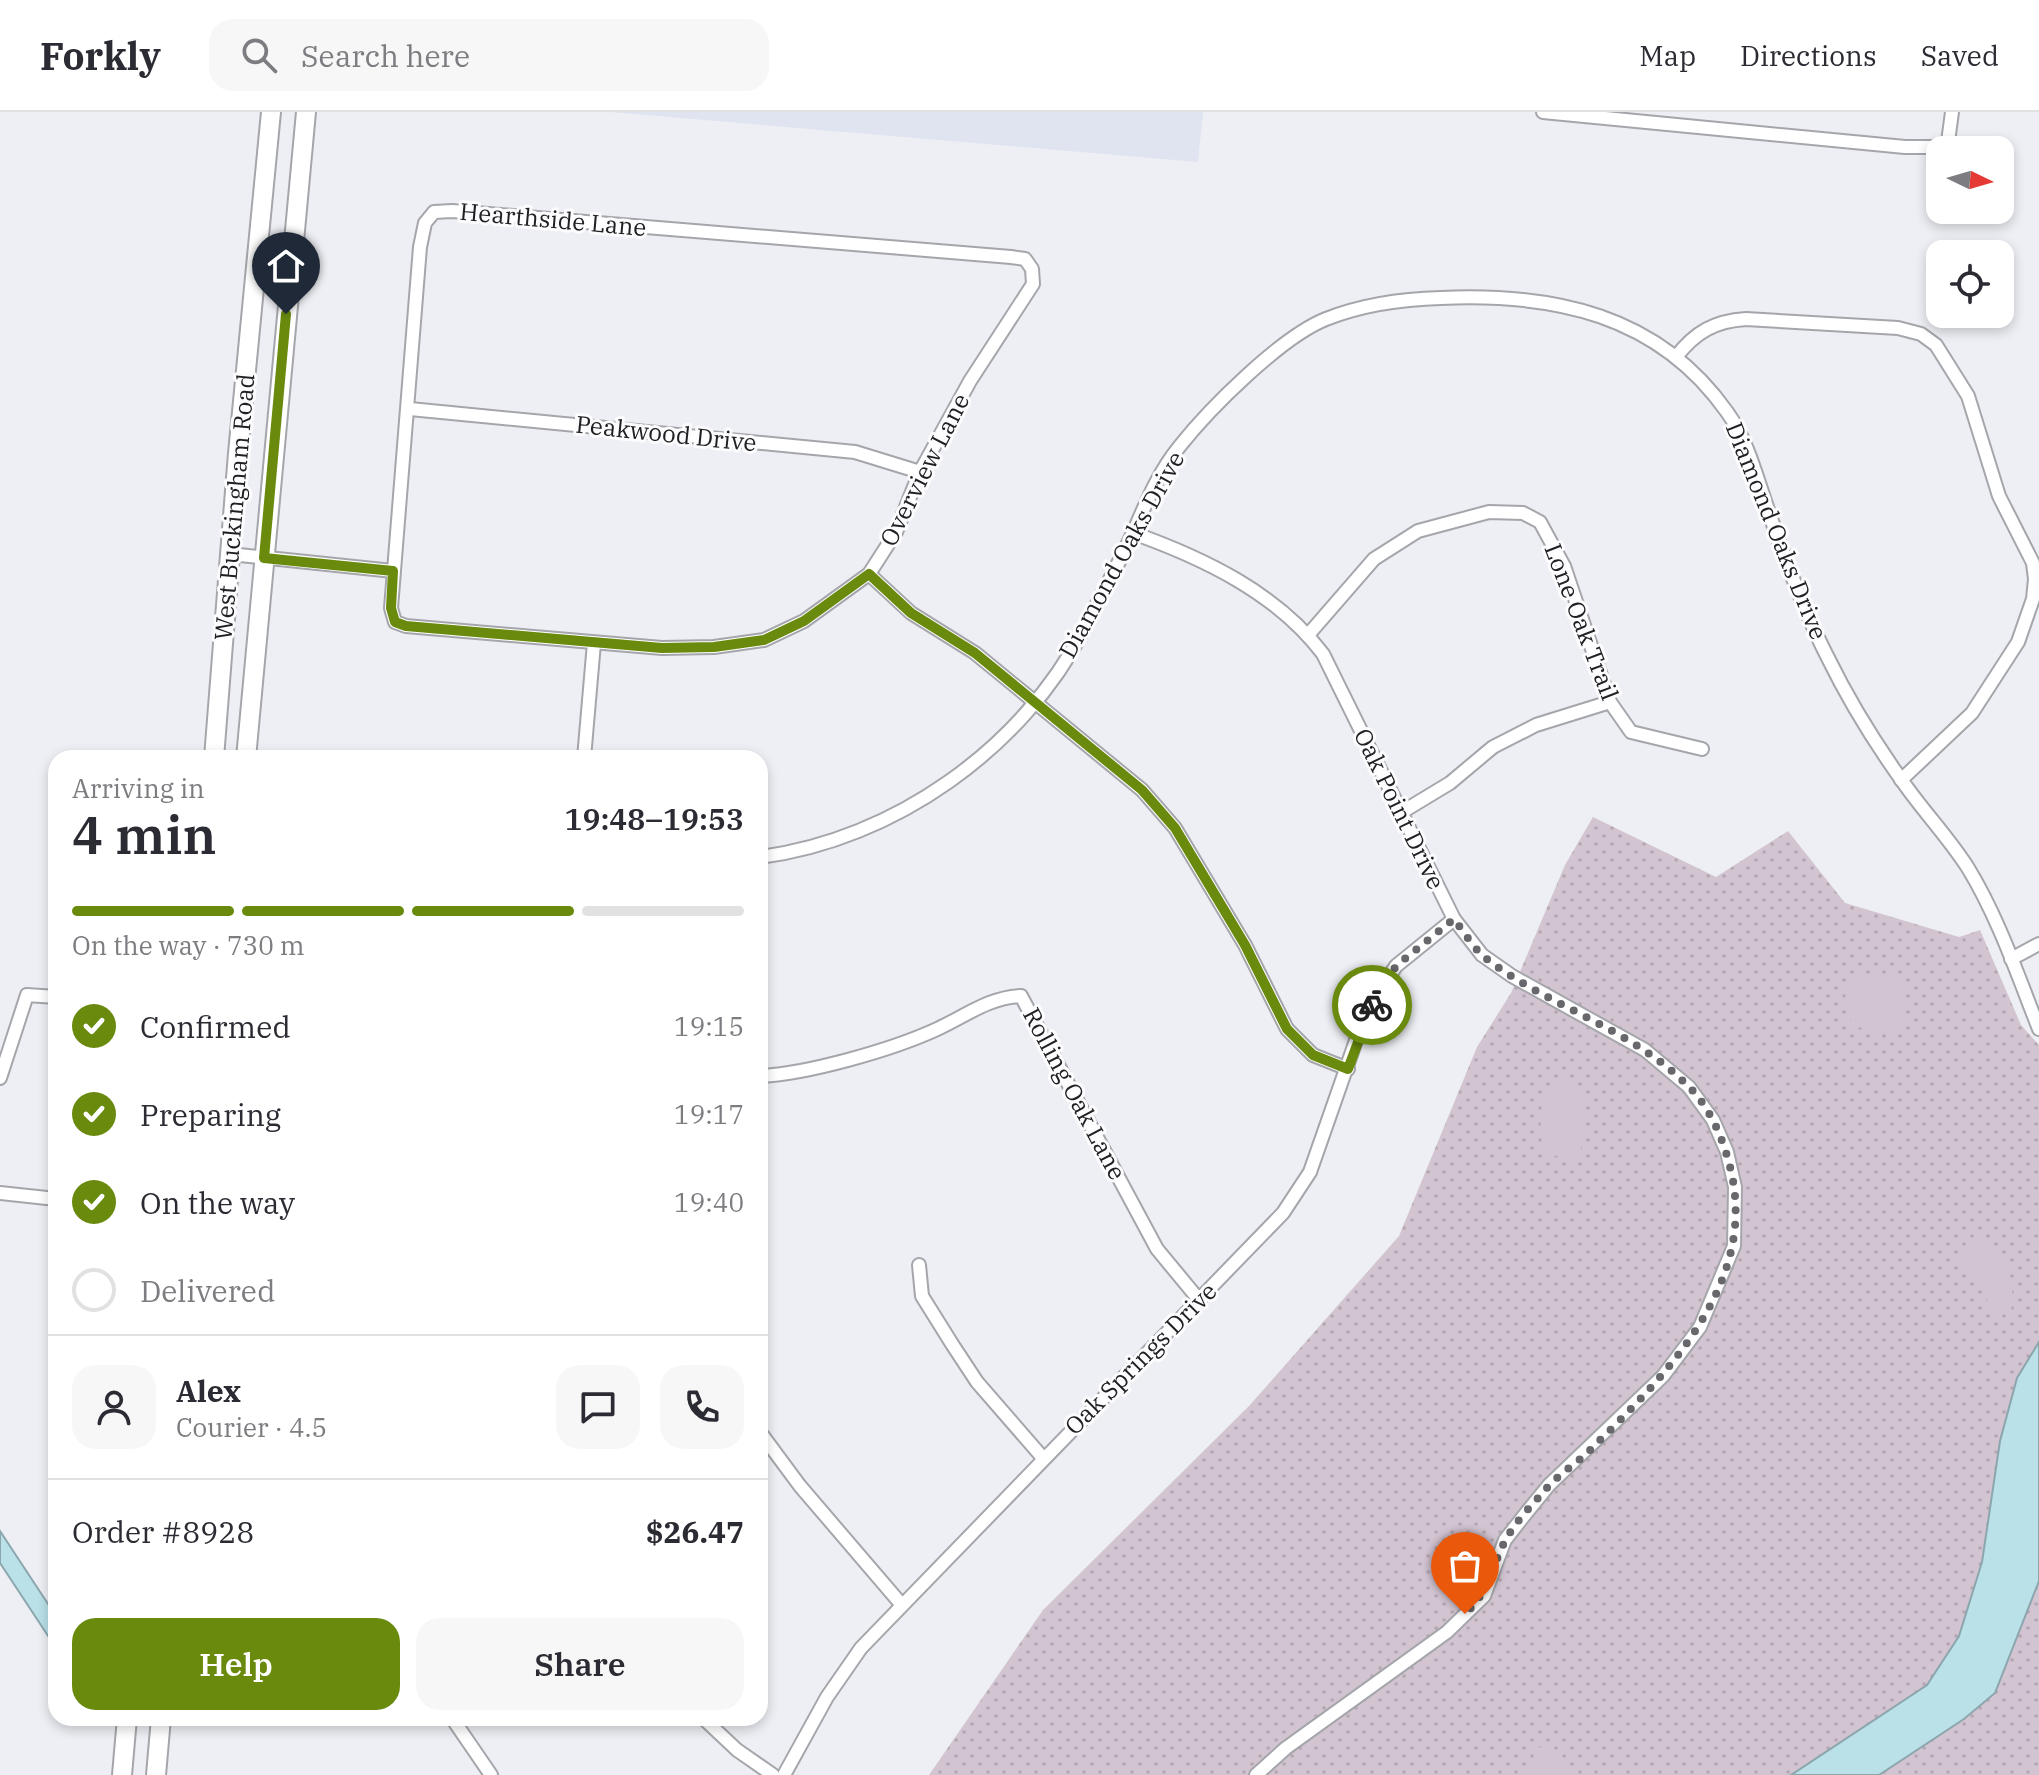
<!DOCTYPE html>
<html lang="en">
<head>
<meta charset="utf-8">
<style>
  :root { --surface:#fff; --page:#f7f7f7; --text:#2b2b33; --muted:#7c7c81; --line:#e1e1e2; --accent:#698a0d }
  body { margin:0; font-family:"IBM Plex Serif",serif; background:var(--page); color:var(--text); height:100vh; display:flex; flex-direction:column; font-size:30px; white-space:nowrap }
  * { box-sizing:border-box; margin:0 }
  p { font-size:26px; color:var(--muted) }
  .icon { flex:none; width:44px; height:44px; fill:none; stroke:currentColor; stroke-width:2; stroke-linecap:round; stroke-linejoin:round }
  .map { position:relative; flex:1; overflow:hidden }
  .sheet { position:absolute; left:48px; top:638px; width:720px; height:976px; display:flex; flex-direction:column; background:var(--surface); border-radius:24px; box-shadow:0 4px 12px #0003 }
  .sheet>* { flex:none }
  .needle { width:52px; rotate:95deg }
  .buttons { position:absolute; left:1926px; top:24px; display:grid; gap:16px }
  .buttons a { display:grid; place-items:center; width:88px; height:88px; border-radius:16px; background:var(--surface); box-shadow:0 4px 12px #0003; font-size:40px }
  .pin { position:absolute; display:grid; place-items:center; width:68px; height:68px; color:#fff; margin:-82px -34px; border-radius:50% 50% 50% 0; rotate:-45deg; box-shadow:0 0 8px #0007 }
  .pin .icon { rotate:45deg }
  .courier { position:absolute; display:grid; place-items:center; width:80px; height:80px; margin:-40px; border:6px solid #698a0d; border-radius:50%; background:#fff; color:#222; box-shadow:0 2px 10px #0007 }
  .overview em { font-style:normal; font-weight:600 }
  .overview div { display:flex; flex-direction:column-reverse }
  .overview { display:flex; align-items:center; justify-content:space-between; height:136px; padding:0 24px }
  h1 { font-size:52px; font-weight:600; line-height:60px }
  .bar { display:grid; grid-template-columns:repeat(4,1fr); gap:12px 8px; align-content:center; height:96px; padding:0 24px }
  .bar i { height:10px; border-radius:6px; background:var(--line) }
  .bar .current { background:var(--accent) }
  .bar p { grid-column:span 4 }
  .line { display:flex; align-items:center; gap:20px; padding:0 24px; border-top:2px solid var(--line) }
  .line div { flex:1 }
  .round { display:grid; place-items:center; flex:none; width:84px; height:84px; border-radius:24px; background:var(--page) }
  ol { padding:0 24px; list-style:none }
  li { display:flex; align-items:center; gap:24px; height:88px }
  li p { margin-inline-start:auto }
  li .icon { padding:8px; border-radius:50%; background:var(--accent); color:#fff; stroke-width:4 }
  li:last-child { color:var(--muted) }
  li i { width:44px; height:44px; border:4px solid var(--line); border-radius:50% }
  .cta { display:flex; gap:16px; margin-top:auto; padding:16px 24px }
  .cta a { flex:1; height:92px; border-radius:24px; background:var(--accent); color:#fff; font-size:32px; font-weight:600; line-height:92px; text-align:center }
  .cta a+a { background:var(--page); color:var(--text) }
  header { display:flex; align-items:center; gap:48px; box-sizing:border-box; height:112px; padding:0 40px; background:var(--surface); border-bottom:2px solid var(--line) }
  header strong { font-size:38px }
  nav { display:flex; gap:44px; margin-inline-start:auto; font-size:28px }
  .search { width:560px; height:72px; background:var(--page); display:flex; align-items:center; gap:20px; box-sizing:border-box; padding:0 28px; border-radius:24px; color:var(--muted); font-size:30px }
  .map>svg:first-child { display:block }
  .built { fill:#dfe4f0 }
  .grass { fill:url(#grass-dots) }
  .park { fill:#d3c4d2 }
  .water { fill:#bae0e8; stroke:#8ca6ad; stroke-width:2 }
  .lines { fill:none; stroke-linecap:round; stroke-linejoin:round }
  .street-casing { stroke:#a5a6ab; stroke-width:16 }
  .secondary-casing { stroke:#a5a6ab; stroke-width:22 }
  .street { stroke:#fff; stroke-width:12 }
  .secondary { stroke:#fff; stroke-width:18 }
  .done { stroke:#68686c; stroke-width:8; stroke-dasharray:0 14.4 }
  .route { stroke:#698a0d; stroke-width:10 }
  .labels { text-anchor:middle; stroke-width:6; stroke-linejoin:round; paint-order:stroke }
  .street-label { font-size:24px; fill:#202022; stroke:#fcfcfe }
</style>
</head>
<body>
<header>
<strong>Forkly</strong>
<div class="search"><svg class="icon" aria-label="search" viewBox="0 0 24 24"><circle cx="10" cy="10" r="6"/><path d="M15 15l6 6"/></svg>Search here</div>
<nav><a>Map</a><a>Directions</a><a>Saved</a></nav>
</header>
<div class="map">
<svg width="2039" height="1663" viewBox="0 0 2039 1663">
  <defs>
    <pattern id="grass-dots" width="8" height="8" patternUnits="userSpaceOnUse" patternTransform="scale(2)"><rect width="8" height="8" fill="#d3c4d2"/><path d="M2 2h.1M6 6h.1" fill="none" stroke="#b5a8b4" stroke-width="1.8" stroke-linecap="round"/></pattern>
  </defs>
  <rect width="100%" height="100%" fill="#edeff4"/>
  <polygon class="built" points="610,0 1203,0 1198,50"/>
  <polygon class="grass" points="1593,705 1716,765 1788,719 1845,791 1959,825 1980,818 2021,913 2039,933 2039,1663 929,1663 1043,1498 1249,1294 1399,1124 1477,935 1511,881 1565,753"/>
  <g class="park">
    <polygon points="1874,861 1899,866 1907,888 1904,913 1884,921 1853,914 1843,889 1854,866"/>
    <path d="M 1566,969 L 1582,976 C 1586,993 1581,1020 1581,1039 L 1571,1048 L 1542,1040 C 1542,1007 1532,985 1566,969 Z"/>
    <path d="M 1980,1119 C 2006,1143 2018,1169 2010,1204 L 1991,1197 L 1975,1161 L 1960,1149 L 1963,1135 Z"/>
    <polygon points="1538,1635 1557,1638 1573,1657 1568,1663 1524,1663"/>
  </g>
  <g class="water">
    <polygon points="2039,1230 2039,1469 1995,1581 1964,1607 1879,1663 1791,1663 1927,1573 1959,1524 1982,1450 2000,1329 2017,1266"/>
    <polygon points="0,1419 56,1504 56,1536 0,1451"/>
  </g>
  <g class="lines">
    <defs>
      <g id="street">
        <polyline points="1543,0 1905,35 1934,35 1948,30 1952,0"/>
        <polygon points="452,99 1011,145 1025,147 1032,157 1033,172 970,269 920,360 896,420 869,462 804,509 764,528 714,535 662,536 406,514 395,510 391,496 420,135 425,111 434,100"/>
        <path d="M 1676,245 C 1695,220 1715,209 1746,207 L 1898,216 L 1921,222 L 1936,233 L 1968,284 L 1999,384 L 2033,451 L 2035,467 L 2033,487 L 2018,530 L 1972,601 L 1901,668"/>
        <polyline points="410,297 855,340 920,360"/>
        <path d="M 1133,421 C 1203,446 1277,481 1323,542 L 1454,807 L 1482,843 L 1512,864 L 1645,938 L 1689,975 L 1713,1008 L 1727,1040 L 1735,1075 L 1734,1134 L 1700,1215 L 1663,1264 L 1549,1373 L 1523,1405 L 1505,1428 L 1484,1484 L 1447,1520 L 1286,1636 L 1256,1663"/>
        <polyline points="230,442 393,459"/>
        <polyline points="869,462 911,501 975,541 1142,678 1175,716 1245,833 1287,917 1313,943 1348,957"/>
        <polyline points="1308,523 1374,447 1418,419 1489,400 1523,401 1540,410 1564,454 1610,590 1631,620 1702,637"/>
        <polyline points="584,646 594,531"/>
        <polyline points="1402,700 1450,671 1493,635 1536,613 1610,590"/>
        <path d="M 760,745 C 894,728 1023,636 1084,517 C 1101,485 1118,453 1133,421 C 1146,391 1158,361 1179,335 C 1210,296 1281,225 1326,207 C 1364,192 1401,187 1441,186 C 1553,181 1658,202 1727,300 C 1746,326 1755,359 1765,389 C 1781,436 1805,501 1827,544 C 1848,587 1875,631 1903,670 C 1923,699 1949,726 1968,756 C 1998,805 2018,864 2039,917"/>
        <polyline points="2011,847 2039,832"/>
        <path d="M 760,964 C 807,962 891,938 935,918 C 964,905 989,885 1021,884 L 1157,1137 L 1200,1189"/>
        <polyline points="0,966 27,883 56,885"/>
        <polyline points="0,1081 56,1087"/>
        <polyline points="919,1153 922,1184 952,1232 977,1270 1043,1346"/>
        <polyline points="760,1320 800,1374 901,1492"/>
        <polyline points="56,1378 56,1437"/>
        <polyline points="452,1606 491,1663"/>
        <polyline points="703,1606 737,1638 773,1663"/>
        <polyline points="784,1663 827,1585 861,1536 1283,1101 1310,1060 1360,917 1375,886 1396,854 1454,807"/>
      </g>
      <g id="secondary">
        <polyline points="214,646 238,341 271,0"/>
        <polyline points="246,646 306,0"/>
        <polyline points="122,1663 127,1606"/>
        <polyline points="156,1663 161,1606"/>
      </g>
    </defs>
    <use href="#street" class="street-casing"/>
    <use href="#secondary" class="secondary-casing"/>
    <use href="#street" class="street"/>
    <use href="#secondary" class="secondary"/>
  </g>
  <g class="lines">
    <path class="done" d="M 1372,893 L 1396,854 L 1454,807 C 1463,819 1473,835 1484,845 C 1548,895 1630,915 1688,974 C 1711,996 1724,1029 1731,1059 C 1758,1175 1662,1267 1587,1341 C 1574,1353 1558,1363 1546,1377 C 1532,1393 1515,1410 1505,1429 C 1490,1458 1490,1478 1465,1502"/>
    <polyline class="route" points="286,202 264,446 393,459 391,496 395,510 406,514 662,536 714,535 764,528 804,509 869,462 911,501 975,541 1142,678 1175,716 1245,833 1287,917 1313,943 1348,957 1372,893"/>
  </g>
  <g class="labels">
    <g class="street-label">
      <text transform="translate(553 108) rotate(5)" y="8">Hearthside Lane</text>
      <text transform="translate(666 322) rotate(6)" y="8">Peakwood Drive</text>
      <text transform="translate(925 358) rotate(-63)" y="8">Overview Lane</text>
      <text transform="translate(235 395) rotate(-85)" y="8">West Buckingham Road</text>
      <text transform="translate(1776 419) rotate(68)" y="8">Diamond Oaks Drive</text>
      <text transform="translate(1122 443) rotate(-61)" y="8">Diamond Oaks Drive</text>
      <text transform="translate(1581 510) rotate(69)" y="8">Lone Oak Trail</text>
      <text transform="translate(1399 697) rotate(64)" y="8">Oak Point Drive</text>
      <text transform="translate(1074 982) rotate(62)" y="8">Rolling Oak Lane</text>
      <text transform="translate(1141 1247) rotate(-45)" y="8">Oak Springs Drive</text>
    </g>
  </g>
</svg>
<div class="buttons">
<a><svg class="needle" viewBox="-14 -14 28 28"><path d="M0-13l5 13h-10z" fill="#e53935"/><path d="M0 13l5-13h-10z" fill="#7c7c81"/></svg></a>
<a><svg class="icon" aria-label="locate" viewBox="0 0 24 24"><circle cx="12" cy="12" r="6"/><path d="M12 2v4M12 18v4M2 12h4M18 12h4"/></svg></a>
</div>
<div class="pin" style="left:1465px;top:1502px;background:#ea580c"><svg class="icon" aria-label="bag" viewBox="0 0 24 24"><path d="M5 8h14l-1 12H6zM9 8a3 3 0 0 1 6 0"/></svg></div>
<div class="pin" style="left:286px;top:202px;background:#1f2937"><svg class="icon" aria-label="home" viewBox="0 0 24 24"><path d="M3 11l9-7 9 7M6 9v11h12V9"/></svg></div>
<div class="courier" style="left:1372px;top:893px"><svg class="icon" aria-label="bike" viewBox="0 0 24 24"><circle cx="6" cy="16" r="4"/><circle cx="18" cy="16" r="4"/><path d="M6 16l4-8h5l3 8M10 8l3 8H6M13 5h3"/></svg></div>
<section class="sheet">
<div class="overview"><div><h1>4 min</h1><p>Arriving in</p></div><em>19:48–19:53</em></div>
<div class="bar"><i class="current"></i><i class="current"></i><i class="current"></i><i></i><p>On the way · 730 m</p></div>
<ol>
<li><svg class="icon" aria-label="check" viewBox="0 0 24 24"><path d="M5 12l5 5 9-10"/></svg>Confirmed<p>19:15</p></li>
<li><svg class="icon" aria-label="check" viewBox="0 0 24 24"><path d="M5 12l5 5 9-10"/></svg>Preparing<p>19:17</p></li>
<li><svg class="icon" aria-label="check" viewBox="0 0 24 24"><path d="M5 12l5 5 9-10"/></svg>On the way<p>19:40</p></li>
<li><i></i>Delivered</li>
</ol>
<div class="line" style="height:144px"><a class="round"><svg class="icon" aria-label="person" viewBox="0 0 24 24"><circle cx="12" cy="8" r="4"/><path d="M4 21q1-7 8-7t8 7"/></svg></a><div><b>Alex</b><p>Courier · 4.5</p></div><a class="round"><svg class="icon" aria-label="chat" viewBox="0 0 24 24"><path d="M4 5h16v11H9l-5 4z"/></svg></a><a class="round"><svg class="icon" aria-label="phone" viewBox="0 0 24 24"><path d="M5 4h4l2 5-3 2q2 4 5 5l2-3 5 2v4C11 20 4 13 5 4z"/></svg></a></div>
<div class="line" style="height:104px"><div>Order #8928</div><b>$26.47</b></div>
<div class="cta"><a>Help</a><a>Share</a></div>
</section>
</div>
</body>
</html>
